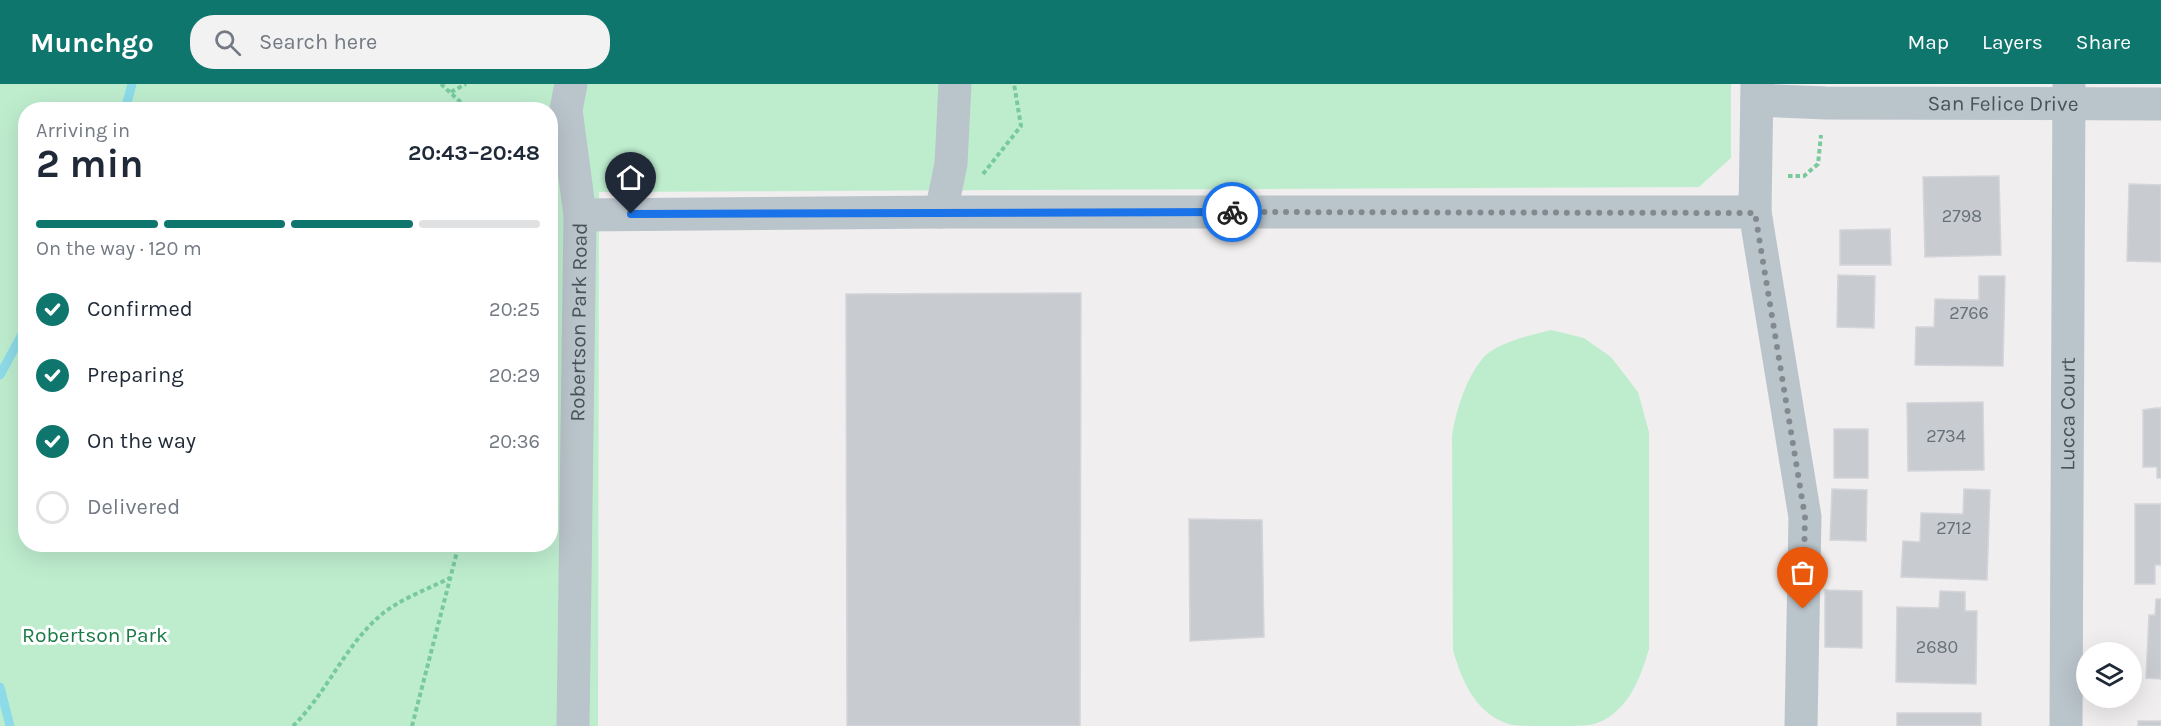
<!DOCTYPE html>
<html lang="en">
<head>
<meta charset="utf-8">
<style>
  :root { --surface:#fff; --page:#f2f2f3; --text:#1f2937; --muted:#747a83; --line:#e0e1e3; --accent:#0f766e }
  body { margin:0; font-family:Karla,sans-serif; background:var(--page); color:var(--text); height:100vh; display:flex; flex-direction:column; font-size:22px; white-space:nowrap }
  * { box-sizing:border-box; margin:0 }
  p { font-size:20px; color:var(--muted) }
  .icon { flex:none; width:33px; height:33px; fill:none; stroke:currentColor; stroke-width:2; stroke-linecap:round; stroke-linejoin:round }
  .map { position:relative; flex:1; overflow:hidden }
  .sheet { position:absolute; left:18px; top:18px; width:540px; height:450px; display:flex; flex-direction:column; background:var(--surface); border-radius:24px; box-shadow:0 6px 24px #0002 }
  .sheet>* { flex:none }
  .tools { position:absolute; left:2076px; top:558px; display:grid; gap:12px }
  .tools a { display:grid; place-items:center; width:66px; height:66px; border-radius:50%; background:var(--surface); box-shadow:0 6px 24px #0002; font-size:30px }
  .pin { position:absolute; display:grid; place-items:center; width:51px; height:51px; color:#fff; margin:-62px -26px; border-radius:50% 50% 50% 0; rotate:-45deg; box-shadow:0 0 6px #0007 }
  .pin .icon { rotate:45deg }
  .courier { position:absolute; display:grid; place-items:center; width:60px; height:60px; margin:-30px; border:4px solid #1a73e8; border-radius:50%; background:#fff; color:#222; box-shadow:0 2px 8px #0007 }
  .summary em { font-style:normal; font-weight:700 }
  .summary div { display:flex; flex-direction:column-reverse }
  .summary { display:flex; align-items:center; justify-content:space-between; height:102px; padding:0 18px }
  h1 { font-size:39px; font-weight:700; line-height:45px }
  .bar { display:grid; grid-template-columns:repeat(4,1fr); gap:9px 6px; align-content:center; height:72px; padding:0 18px }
  .bar i { height:8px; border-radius:4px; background:var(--line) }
  .bar .current { background:var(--accent) }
  .bar p { grid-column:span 4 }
  ol { padding:0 18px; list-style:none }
  li { display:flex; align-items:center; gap:18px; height:66px }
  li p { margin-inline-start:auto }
  li .icon { padding:6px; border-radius:50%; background:var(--accent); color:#fff; stroke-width:4 }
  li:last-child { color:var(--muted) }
  li i { width:33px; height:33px; border:3px solid var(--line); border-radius:50% }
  header { display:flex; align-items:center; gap:36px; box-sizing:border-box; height:84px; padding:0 30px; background:var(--accent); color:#fff }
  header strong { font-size:28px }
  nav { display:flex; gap:33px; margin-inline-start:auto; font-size:21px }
  .search { width:420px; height:54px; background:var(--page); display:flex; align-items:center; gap:15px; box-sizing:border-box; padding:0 21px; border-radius:24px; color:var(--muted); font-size:22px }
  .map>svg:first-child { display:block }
  .green { fill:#beedce; fill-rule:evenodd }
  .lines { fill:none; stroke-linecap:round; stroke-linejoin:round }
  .stream { stroke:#8ddbe9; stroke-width:9 }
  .building { fill:#c8ccd1; stroke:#d3d5da; stroke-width:1.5 }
  .path { stroke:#78ca9d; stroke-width:4; stroke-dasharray:4.5 3; stroke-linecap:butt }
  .minor { stroke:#bac4cb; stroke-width:33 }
  .done { stroke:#82898f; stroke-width:6; stroke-dasharray:0 10.8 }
  .route { stroke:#1a73e8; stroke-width:8 }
  .labels { text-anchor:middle; stroke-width:6; stroke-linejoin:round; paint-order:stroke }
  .number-label { font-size:18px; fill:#677178 }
  .street-label { font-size:21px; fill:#47535b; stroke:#fff }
  .park-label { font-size:21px; fill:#1a7a45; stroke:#fff }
</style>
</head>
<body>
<header>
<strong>Munchgo</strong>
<div class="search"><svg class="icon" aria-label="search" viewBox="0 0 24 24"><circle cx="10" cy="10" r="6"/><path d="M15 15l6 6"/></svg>Search here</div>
<nav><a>Map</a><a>Layers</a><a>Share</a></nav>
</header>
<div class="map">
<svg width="2161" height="642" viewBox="0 0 2161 642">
  <rect width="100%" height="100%" fill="#f1eeef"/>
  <g class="green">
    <path d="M 0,0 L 1731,0 L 1731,74 L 1699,103 L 599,108 L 598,642 L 0,642 ZM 26,26 L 550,26 L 550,460 L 26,460 Z"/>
    <path d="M 1551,246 L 1584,254 L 1611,273 L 1638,308 L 1649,348 L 1649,565 C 1640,596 1626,633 1590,641 C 1579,642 1565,642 1554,642 C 1541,642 1525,642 1512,641 C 1477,632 1462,598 1453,566 L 1452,352 C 1456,326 1466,294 1483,274 C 1497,258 1532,251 1551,246 Z"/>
  </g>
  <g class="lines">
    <g class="stream">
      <polyline points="125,26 132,0"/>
      <polyline points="0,291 26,243"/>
      <polyline points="0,603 10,642"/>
    </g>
  </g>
  <g class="building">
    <polygon points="1999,92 2001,171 1925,173 1923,93"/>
    <polygon points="2129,100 2161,101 2161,178 2127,177"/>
    <polygon points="1890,145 1891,181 1840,181 1840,146"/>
    <polygon points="1838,191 1875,192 1874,244 1837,243"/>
    <polygon points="1979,192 2005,192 2003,282 1915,281 1916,243 1934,243 1935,215 1979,216"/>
    <polygon points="1081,209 1080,642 847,642 846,210"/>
    <polygon points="1983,318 1984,386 1908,387 1907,319"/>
    <polygon points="2156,324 2161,324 2161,394 2157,394 2157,383 2143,383 2143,326"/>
    <rect x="1834" y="345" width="34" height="49"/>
    <polygon points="1832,405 1867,406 1866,457 1830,456"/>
    <polygon points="1964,405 1990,406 1987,496 1901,493 1903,457 1920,458 1921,429 1963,430"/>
    <polygon points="2135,420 2161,420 2161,481 2155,481 2155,500 2135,500"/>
    <polygon points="1189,435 1262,436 1264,553 1190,557"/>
    <polygon points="1825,506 1862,507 1862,564 1825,563"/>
    <polygon points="1940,507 1965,508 1965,527 1977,527 1976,600 1896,598 1897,523 1939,524"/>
    <polygon points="2156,515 2161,515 2161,595 2146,594 2149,531 2155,531"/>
    <rect x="1897" y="629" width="84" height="13"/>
    <rect x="2138" y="637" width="23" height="5"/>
  </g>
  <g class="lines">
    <g class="path">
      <polyline points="441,0 469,26"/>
      <polyline points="451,8 466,0"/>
      <polyline points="609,90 623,96"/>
      <polyline points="983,90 1021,42 1014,0"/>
      <polyline points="1788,92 1804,92 1818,80 1821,51"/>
      <path d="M 293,642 C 327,609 345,561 381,531 C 398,516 430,504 450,494"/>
      <polyline points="412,642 459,460"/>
    </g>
    <g class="minor">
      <polyline points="571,0 566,26 580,131"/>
      <polyline points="1757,0 1755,128 1805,433 1801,642"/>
      <path id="s1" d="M 1757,16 L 1826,19 L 2161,20"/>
      <polyline points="941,128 951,80 955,0"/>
      <path id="s2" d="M 573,642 L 580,131 L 941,128 L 1755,128"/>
      <path id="s3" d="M 2066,642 L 2069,0"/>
    </g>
  </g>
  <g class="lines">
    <polyline class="done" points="1232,128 1755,129 1805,433 1803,525"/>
    <polyline class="route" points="631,130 1232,128"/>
  </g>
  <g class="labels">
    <g class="number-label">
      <text x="1962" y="138">2798</text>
      <text x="1969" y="235">2766</text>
      <text x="1946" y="358">2734</text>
      <text x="1954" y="450">2712</text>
      <text x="1937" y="569">2680</text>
    </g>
    <g class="street-label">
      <text dy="7" stroke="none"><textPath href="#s1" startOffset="246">San Felice Drive</textPath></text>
      <text dy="7" stroke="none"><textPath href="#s2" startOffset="404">Robertson Park Road</textPath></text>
      <text dy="7" stroke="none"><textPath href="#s3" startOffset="312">Lucca Court</textPath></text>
    </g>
    <g class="park-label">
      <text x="95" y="558">Robertson Park</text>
    </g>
  </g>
</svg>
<div class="tools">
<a><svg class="icon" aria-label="layers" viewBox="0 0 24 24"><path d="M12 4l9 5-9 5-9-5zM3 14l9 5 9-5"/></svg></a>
</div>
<div class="pin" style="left:1803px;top:525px;background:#ea580c"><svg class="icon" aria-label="bag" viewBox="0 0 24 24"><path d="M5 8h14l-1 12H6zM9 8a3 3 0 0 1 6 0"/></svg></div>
<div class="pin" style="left:631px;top:130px;background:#1f2937"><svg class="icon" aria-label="home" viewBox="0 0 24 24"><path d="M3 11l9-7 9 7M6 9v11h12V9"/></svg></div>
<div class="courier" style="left:1232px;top:128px"><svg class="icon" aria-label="bike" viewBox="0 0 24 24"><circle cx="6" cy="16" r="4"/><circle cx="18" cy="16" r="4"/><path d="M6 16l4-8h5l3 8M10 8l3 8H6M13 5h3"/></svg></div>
<section class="sheet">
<div class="summary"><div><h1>2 min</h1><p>Arriving in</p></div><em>20:43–20:48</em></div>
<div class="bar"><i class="current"></i><i class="current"></i><i class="current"></i><i></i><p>On the way · 120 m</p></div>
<ol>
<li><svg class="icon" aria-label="check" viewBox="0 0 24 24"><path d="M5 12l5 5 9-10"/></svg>Confirmed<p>20:25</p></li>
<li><svg class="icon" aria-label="check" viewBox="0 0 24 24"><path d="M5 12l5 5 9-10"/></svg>Preparing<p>20:29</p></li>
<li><svg class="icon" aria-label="check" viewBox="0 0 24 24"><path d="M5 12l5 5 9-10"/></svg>On the way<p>20:36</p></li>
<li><i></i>Delivered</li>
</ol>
</section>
</div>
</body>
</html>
